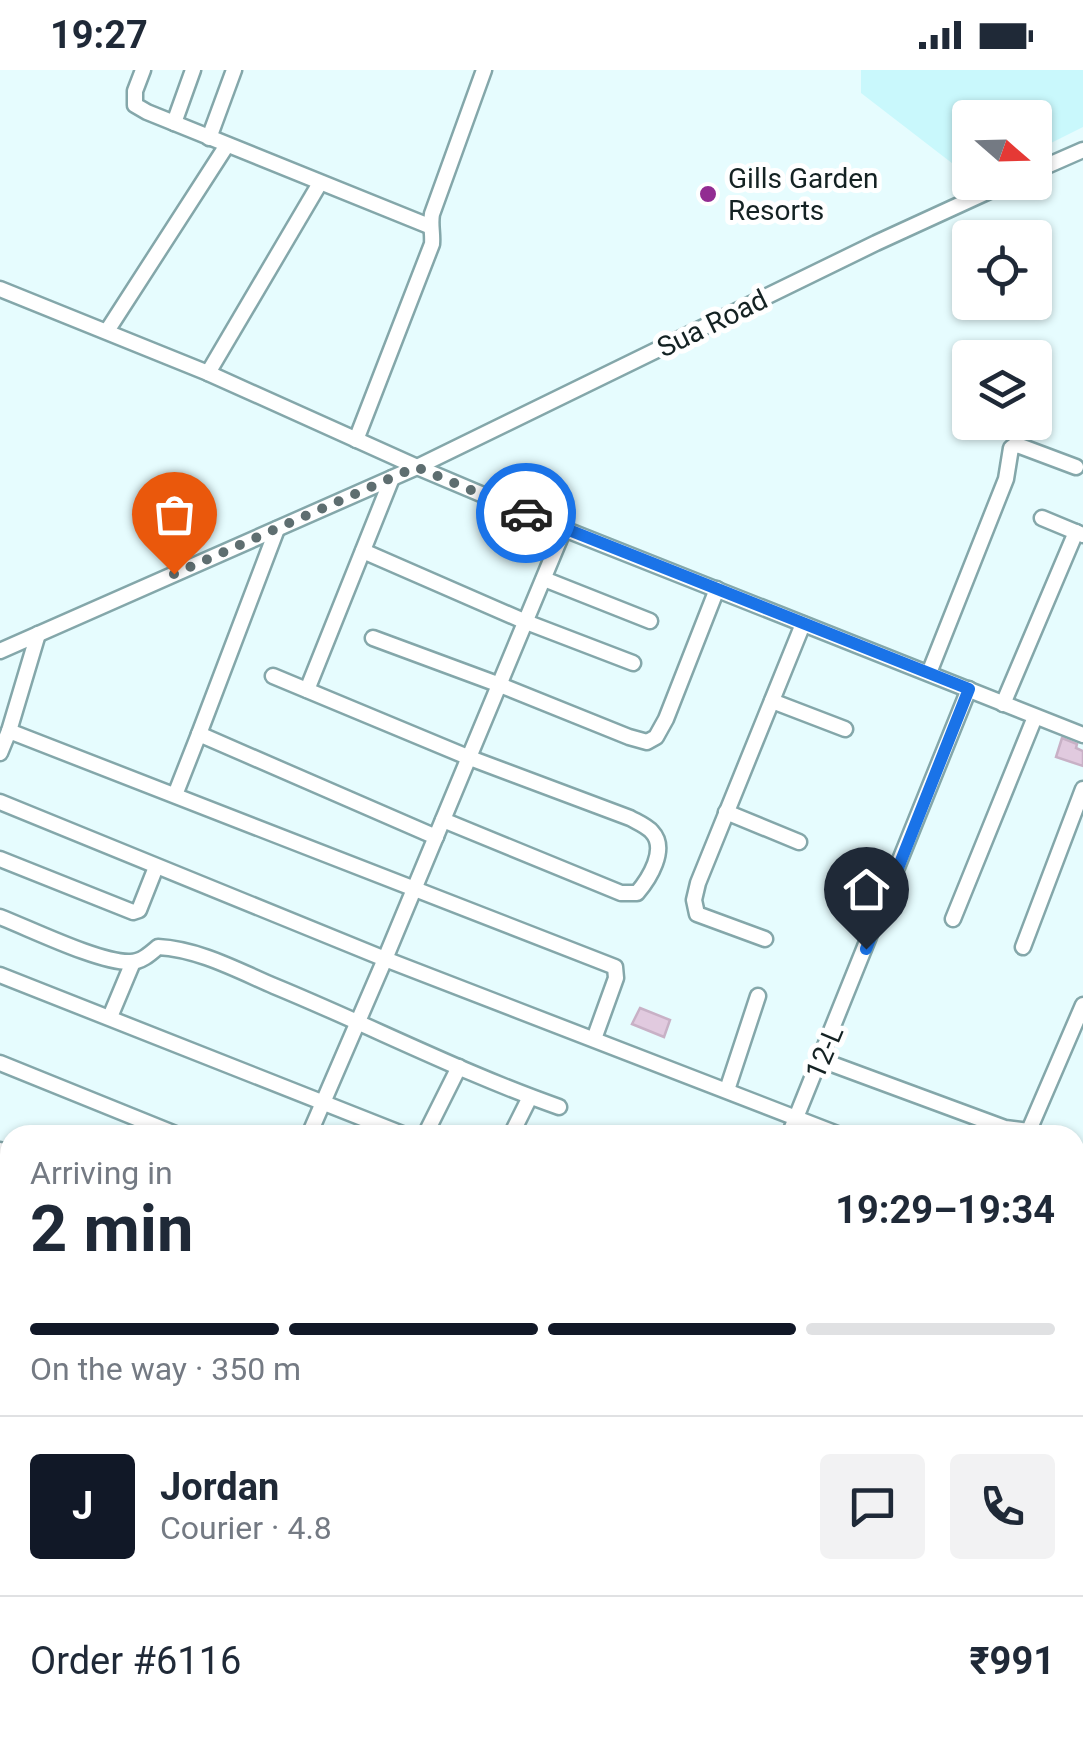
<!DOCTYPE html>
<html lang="en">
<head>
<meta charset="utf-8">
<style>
  :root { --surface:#fff; --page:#f2f2f3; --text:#1f2937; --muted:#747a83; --line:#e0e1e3; --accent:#111827 }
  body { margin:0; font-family:Roboto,sans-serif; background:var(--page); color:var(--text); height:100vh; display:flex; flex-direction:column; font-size:38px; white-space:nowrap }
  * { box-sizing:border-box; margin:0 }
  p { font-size:32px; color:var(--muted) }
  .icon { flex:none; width:55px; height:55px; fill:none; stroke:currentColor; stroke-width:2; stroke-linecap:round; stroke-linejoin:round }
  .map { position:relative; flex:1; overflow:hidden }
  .side { position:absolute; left:0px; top:1055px; width:1085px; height:620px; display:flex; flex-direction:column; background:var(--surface); border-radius:30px 30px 0 0; box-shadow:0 2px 8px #0004 }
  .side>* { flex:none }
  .needle { width:65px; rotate:110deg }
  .fabs { position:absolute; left:952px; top:30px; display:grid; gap:20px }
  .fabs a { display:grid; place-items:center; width:100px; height:100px; border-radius:10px; background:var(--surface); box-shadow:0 2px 8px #0004; font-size:50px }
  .pin { position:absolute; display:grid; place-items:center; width:85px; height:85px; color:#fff; margin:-102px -42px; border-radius:50% 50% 50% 0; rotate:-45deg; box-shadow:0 0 10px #0007 }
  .pin .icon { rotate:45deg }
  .courier { position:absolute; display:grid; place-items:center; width:100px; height:100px; margin:-50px; border:8px solid #1a73e8; border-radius:50%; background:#fff; color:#222; box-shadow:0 2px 12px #0007 }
  .headline em { font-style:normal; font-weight:700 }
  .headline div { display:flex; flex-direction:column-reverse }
  .headline { display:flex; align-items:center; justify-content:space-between; height:170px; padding:0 30px }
  h1 { font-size:65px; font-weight:700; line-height:75px }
  .bar { display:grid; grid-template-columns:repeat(4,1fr); gap:15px 10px; align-content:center; height:120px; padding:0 30px }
  .bar i { height:12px; border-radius:8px; background:var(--line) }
  .bar .selected { background:var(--accent) }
  .bar p { grid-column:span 4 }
  .line { display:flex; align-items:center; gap:25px; padding:0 30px; border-top:2px solid var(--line) }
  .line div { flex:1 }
  .round { display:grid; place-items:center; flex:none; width:105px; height:105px; border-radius:10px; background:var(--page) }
  .status { display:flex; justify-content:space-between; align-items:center; height:70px; padding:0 50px; background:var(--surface); direction:ltr }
  .status svg { height:28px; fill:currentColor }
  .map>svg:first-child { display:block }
  .built { fill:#c9f8fc }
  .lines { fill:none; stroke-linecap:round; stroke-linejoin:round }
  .canal { stroke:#25b0ba; stroke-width:15 }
  .building { fill:#e1cadf; stroke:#c8b1c6; stroke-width:2.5 }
  .minor-casing { stroke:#84a7aa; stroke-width:19 }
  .tertiary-casing { stroke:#84a7aa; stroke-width:22 }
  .trunk-casing { stroke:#84a7aa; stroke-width:28 }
  .minor { stroke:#fff; stroke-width:14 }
  .tertiary { stroke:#fff; stroke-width:18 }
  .trunk { stroke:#fff; stroke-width:22 }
  .done { stroke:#5e6e70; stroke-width:10; stroke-dasharray:0 18 }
  .route { stroke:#1a73e8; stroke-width:12 }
  .poi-dot { fill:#922c92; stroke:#fff; stroke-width:4 }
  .labels { text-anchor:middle; stroke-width:10; stroke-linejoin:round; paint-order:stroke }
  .poi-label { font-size:28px; fill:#142223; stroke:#fff; text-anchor:start }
  .street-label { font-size:28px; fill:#142223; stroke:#fff }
</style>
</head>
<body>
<div class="status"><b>19:27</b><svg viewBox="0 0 49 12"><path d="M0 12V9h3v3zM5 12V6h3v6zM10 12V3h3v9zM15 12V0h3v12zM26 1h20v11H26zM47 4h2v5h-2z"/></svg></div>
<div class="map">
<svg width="1083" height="1675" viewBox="0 0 1083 1675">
  <rect width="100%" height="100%" fill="#e6fcfe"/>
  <polygon class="built" points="861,0 1083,0 1083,57 1035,81 1035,48 970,48 970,107 861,23"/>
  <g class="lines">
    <g class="canal">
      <polyline points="1075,1584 1083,1580"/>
      <polyline points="868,1675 890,1665"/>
    </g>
  </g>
  <g class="building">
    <polygon points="1062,668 1077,674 1076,678 1083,681 1083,696 1056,687"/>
    <polygon points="640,938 670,950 664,967 632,954"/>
  </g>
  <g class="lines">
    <defs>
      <g id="minor">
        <polyline points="143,0 135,21 135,35 147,42 429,156"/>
        <polyline points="174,53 193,0"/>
        <polyline points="209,68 234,0"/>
        <polyline points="1035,101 1083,80"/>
        <polyline points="0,219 208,303 417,397 564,459 1083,665"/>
        <polyline points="107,261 227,75"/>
        <polyline points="208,303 320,113"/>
        <path d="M 356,370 L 432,174 C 433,163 430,155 432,144 L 484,0"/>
        <polyline points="1042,448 1083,465"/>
        <polyline points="363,481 526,552 633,593"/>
        <polyline points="544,509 650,551"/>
        <polyline points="373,568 500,615 629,667 647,672 656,667 666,649 717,519"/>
        <polyline points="0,581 417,397 876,173 1009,112"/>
        <polyline points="929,603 1006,409 1011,378 1015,375 1020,376 1076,397"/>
        <path d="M 273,606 L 470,688 L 630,748 C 637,752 647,756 652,762 C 668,779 649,809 637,823 L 621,823 L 443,750"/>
        <polyline points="307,620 392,408"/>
        <polyline points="772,631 845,659"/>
        <polyline points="1003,634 1076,462"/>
        <polyline points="9,661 615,897 616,908 594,969"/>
        <polyline points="199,664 277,459"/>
        <polyline points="0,683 9,661 38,564"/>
        <polyline points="175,725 199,664 436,767"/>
        <polyline points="0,732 385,889 840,1065"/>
        <polyline points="726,742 799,772"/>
        <polyline points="0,789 133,842 139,840 156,797"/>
        <path d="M 0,847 C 31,859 100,893 130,892 C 141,892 150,884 158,877 C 198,879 237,900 274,916 C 369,955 462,1003 559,1037"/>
        <polyline points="953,849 1035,647"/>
        <polyline points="765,869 697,844 694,830 698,813 803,554"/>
        <polyline points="1023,877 1083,719"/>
        <polyline points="0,905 405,1065"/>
        <polyline points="110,947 133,892"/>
        <polyline points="821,990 1005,1058 1029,1061"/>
        <polyline points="0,993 178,1065"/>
        <polyline points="727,1020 758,926"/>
        <polyline points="309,1065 385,889 564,459"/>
        <polyline points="425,1065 459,997"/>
        <polyline points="511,1065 530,1027"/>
        <polyline points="789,1065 969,619"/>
        <polyline points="1027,1065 1083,935"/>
        <polyline points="0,1080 10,1084"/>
        <polyline points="1075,1163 1083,1167"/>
        <polyline points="0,1164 10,1168"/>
        <polyline points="1075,1243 1083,1247"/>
        <polyline points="1075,1323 1083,1327"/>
        <polyline points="0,1347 10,1323"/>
        <polyline points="0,1414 10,1418"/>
        <polyline points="0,1490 10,1466"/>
        <polyline points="0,1654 10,1629"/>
        <polyline points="141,1665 166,1675"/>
        <polyline points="409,1665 433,1675"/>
        <polyline points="64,1675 68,1665"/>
        <polyline points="355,1675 359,1665"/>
        <polyline points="543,1675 546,1665"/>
      </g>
      <g id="tertiary">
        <polyline points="1075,1660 1083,1656"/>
        <polyline points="1041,1675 1063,1665"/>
      </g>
      <g id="trunk">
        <polyline points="1075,1523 1083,1519"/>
        <polyline points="1075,1542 1083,1539"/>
        <polyline points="740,1675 763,1665"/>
        <polyline points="784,1675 807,1665"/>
      </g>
    </defs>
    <use href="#minor" class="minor-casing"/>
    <use href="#tertiary" class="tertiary-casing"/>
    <use href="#trunk" class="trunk-casing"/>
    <use href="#minor" class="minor"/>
    <use href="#tertiary" class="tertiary"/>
    <use href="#trunk" class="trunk"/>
  </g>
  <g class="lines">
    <polyline class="done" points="174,504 416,397 526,443"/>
    <polyline class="route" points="526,443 969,619 866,879"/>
  </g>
  <circle class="poi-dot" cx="708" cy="124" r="10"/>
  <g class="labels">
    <g class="poi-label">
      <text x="728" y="118">Gills Garden<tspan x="728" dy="32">Resorts</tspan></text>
    </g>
    <g class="street-label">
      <text transform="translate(712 253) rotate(-26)" y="10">Sua Road</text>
      <text transform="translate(824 982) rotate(-67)" y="10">12-L</text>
    </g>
  </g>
</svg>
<div class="fabs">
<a><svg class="needle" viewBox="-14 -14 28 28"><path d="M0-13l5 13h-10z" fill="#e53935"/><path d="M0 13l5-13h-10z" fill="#747a83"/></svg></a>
<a><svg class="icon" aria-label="locate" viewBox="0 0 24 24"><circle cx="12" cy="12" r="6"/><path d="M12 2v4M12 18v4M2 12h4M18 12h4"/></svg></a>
<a><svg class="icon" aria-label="layers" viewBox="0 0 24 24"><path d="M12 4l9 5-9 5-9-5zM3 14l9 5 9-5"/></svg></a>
</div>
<div class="pin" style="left:174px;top:504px;background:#ea580c"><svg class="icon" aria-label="bag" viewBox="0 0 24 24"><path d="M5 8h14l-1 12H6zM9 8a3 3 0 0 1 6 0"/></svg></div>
<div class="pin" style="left:866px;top:879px;background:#1f2937"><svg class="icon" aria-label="home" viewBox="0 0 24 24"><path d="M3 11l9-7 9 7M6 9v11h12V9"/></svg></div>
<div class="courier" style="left:526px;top:443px"><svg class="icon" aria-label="car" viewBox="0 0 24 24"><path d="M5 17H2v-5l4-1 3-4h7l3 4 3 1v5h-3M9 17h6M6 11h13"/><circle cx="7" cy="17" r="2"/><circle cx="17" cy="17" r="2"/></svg></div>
<section class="side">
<div class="headline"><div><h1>2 min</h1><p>Arriving in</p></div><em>19:29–19:34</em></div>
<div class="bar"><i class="selected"></i><i class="selected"></i><i class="selected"></i><i></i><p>On the way · 350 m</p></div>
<div class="line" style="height:180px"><b class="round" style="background:var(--accent);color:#fff">J</b><div><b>Jordan</b><p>Courier · 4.8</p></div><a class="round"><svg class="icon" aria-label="chat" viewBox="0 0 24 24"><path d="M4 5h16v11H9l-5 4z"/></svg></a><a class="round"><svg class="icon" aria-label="phone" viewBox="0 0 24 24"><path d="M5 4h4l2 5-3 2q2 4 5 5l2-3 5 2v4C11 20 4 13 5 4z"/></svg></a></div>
<div class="line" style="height:130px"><div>Order #6116</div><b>₹991</b></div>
</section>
</div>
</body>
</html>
